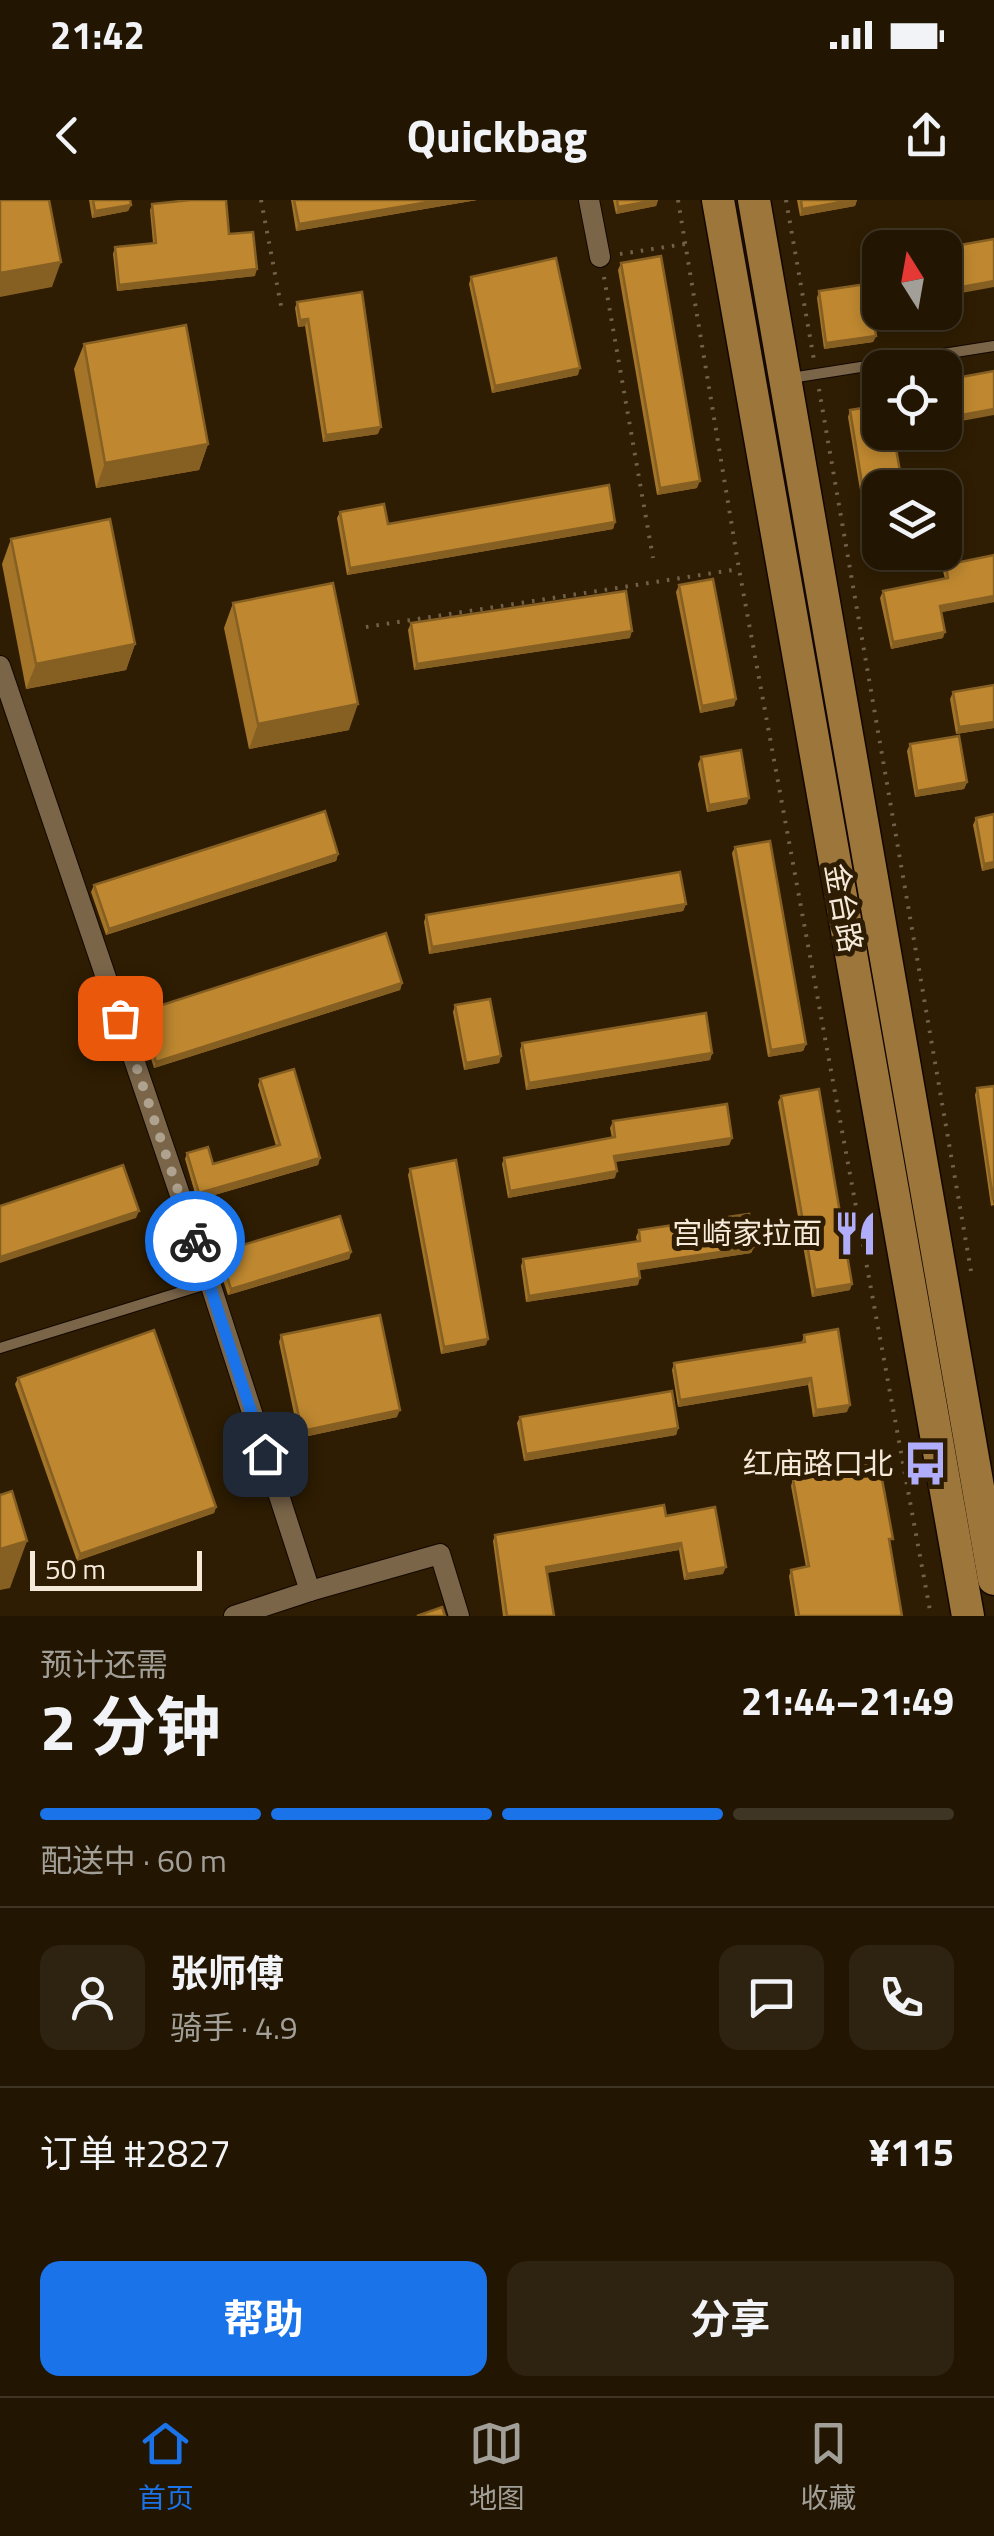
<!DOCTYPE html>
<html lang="zh">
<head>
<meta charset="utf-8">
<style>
  :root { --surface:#221602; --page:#2e2311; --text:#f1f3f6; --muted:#a29f99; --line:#3f3524; --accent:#1a73e8 }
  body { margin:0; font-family:"Titillium Web","Noto Sans SC",sans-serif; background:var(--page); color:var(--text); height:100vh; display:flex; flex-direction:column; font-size:38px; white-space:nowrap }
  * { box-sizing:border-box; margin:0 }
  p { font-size:32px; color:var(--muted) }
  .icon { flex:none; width:55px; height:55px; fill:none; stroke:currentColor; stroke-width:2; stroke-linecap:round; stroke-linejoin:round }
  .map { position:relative; height:1416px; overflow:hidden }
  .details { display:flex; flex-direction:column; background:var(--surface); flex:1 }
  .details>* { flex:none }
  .needle { width:65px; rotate:349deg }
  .fabs { position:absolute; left:862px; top:30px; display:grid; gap:20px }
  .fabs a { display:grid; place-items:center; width:100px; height:100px; border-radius:20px; background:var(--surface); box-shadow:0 5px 15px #0003,0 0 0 2px var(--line); font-size:50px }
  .scale { position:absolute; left:30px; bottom:25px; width:172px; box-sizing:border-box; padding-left:10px; border:5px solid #f5e9da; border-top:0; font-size:28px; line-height:35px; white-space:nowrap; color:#f5e9da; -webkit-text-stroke:8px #2e1d02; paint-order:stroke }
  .pin { position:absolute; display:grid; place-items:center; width:85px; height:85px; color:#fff; margin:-42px; border-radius:20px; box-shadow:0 5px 15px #0006 }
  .courier { position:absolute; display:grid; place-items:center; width:100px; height:100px; margin:-50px; border:8px solid #1a73e8; border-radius:50%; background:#fff; color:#222; box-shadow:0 2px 12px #0007 }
  .summary em { font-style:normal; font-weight:700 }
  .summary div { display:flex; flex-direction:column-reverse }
  .summary { display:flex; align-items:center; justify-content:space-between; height:170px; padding:0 40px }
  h1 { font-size:65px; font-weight:700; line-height:75px }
  .bar { display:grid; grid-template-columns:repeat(4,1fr); gap:15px 10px; align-content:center; height:120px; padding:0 40px }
  .bar i { height:12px; border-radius:8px; background:var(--line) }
  .bar .selected { background:var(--accent) }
  .bar p { grid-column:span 4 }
  .line { display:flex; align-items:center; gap:25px; padding:0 40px; border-top:2px solid var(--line) }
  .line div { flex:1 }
  .round { display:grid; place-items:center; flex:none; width:105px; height:105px; border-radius:20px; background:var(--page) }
  .cta { display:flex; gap:20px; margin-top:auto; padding:20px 40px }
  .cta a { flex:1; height:115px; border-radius:20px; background:var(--accent); color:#fff; font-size:40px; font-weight:700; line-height:115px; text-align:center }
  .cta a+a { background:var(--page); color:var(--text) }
  .status { display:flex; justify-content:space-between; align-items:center; height:70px; padding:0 50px; background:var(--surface); direction:ltr }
  .status svg { height:28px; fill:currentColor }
  header { display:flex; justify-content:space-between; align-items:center; height:130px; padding:0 40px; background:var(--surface); font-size:45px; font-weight:700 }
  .menu { display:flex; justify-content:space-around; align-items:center; height:140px; border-top:2px solid var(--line); background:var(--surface); font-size:28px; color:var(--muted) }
  .menu a { display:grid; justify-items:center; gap:5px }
  .menu .selected { color:var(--accent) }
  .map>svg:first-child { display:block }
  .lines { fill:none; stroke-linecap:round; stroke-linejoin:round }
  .lane-casing { stroke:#130700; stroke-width:12 }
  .street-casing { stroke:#130700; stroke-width:22 }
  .primary-casing { stroke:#130700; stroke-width:35 }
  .path { stroke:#71614a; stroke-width:4; stroke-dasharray:2.5 8; stroke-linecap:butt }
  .lane { stroke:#7a6549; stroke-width:10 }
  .street { stroke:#7a6549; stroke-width:20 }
  .primary { stroke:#9c763b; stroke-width:32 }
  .wall { fill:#a47529 }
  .shaded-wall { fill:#865f22 }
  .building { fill:#bf8830; stroke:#865f22; stroke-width:2.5 }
  .done { stroke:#afa28e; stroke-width:10; stroke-dasharray:0 18 }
  .route { stroke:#1a73e8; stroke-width:12 }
  .labels { text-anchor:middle; stroke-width:10; stroke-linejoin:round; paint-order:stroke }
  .street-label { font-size:30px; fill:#f5e9da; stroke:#2e1d02 }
  .poi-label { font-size:30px; fill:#f5e9da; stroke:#2e1d02; text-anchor:end }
</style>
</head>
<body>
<div class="status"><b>21:42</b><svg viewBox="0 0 49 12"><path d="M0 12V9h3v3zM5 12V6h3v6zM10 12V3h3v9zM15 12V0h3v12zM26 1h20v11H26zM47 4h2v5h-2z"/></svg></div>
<header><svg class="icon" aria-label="back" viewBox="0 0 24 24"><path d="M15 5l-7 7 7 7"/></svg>Quickbag<svg class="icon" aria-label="share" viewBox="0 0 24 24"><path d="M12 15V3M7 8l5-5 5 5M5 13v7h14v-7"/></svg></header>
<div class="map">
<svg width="994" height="1416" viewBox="0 0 994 1416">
  <rect width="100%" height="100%" fill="#2e1d02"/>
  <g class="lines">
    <defs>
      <g id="lane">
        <polyline points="791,178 994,146"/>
        <polyline points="0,1148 210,1083"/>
      </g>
      <g id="street">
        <polyline points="589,0 600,57"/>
        <polyline points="0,466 210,1083 310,1391 234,1416"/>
        <polyline points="310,1391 440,1354 459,1416"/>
      </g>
      <g id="primary">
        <polyline points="718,0 968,1416"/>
        <polyline points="754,0 994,1379"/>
      </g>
    </defs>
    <use href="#lane" class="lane-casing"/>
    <use href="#street" class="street-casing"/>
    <use href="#primary" class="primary-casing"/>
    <g class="path">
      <polyline points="261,0 282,111"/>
      <polyline points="678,0 739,369 931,1416"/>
      <polyline points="786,0 814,160"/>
      <polyline points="620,54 685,44"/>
      <polyline points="604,77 653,358"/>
      <polyline points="819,189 972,1077"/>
      <polyline points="366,427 739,369"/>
    </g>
    <use href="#lane" class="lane"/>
    <use href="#street" class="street"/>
    <use href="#primary" class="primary"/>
  </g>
  <g class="wall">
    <polygon points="89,0 130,0 131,5 128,11 92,18"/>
    <polygon points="291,0 477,0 296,31"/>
    <polygon points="613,0 658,0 656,6 616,14"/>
    <polygon points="797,0 857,0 855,6 800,16"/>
    <polygon points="152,4 229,34 255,76 117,91 113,54 115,47 153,43 150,10"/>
    <polygon points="880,58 880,107 872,108 876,136 873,142 824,149 817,98 819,91 880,82 877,65"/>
    <polygon points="621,63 697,288 657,295 618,70"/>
    <polygon points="471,77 578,175 492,193 469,84"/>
    <polygon points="297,102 378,234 323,242 305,126 298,127 295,108"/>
    <polygon points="84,144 208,244 199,270 96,288 74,169"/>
    <polygon points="850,210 880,352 871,357 848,217"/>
    <polygon points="340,312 388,324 615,322 613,329 347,375 337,318"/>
    <polygon points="11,339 135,444 126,470 26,489 2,364"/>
    <polygon points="994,355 994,402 941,412 943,438 891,449 880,398 883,391 945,379 943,371 946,365"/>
    <polygon points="679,385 736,499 734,506 700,513 676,392"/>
    <polygon points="233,403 349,530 249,549 224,428"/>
    <polygon points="411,423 630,438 414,470 408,430"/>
    <polygon points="994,485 994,528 956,534 950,499 953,492"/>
    <polygon points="910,544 967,582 964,589 915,597 907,551"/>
    <polygon points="701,557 747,604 707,612 698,564"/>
    <polygon points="994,614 994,668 982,671 973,625 976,618"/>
    <polygon points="735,647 806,844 803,851 768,857 732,653"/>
    <polygon points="338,654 336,661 106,735 91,692 94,685"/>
    <polygon points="686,704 683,711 429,754 424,722 426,715"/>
    <polygon points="402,783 400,790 154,868 138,818 140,812"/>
    <polygon points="455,805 501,856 499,863 464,870 453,812"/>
    <polygon points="522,843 712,853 710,860 526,890 520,850"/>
    <polygon points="260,879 320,958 318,965 197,1000 185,959 187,953 213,964 276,946 258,885"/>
    <polygon points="977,888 994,1005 991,1006 975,895"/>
    <polygon points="781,896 850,1090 812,1097 778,902"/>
    <polygon points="613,921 732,938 729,945 615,962 615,978 508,998 502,964 504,958 612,938 610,928"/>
    <polygon points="410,969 486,1145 441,1154 408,975"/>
    <polygon points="639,1030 754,1047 751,1053 639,1070 638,1085 526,1102 521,1066 523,1059 637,1041 636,1037"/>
    <polygon points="219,1052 351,1052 349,1059 228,1095 216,1059"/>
    <polygon points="281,1135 397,1217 299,1238 279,1142"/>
    <polygon points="804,1135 847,1212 813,1217 808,1185 678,1207 672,1170 674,1163 802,1142"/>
    <polygon points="18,1178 216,1307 214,1313 77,1361 15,1184"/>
    <polygon points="520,1217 678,1228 676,1235 524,1261 517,1223"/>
    <polygon points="793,1279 890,1345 902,1416 795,1416 789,1376 791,1370 806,1367 791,1286"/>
    <polygon points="666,1316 723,1374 684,1380 679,1350 547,1373 554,1416 503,1416 493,1341 495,1335"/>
  </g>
  <g class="shaded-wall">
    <polygon points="440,0 477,0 296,31 299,24"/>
    <polygon points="658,0 656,6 616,14 618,7"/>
    <polygon points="852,0 857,0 855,6 800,16 802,9"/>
    <polygon points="131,5 128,11 92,18 95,11"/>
    <polygon points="61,62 52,87 0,97 0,73"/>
    <polygon points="257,69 255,76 117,91 119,85"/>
    <polygon points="994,81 994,87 945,96 945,90"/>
    <polygon points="880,101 880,107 868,109 871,102"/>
    <polygon points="308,119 305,126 298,127 300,120"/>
    <polygon points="876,136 873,142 824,149 826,143"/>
    <polygon points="580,168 578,175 492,193 495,186"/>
    <polygon points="994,209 994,215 945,224 945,218"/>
    <polygon points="381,227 378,234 323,242 326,235"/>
    <polygon points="208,244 199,270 96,288 105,263"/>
    <polygon points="700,281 697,288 657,295 660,288"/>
    <polygon points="615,322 613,329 347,375 350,368"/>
    <polygon points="880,349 880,352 896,352 871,357 873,350"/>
    <polygon points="994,396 994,402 938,413 940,406"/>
    <polygon points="632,431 630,438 414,470 417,464"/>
    <polygon points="945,432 943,438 891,449 893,442"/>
    <polygon points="135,444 126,470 26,489 36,464"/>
    <polygon points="736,499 734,506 700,513 702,506"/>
    <polygon points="358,504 349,530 249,549 258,524"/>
    <polygon points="994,522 994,528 956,534 959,527"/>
    <polygon points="967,582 964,589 915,597 917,591"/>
    <polygon points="749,598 747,604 707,612 709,605"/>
    <polygon points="338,654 336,661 106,735 109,729"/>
    <polygon points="994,662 994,668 982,671 984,664"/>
    <polygon points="686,704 683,711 429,754 432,747"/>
    <polygon points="402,783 400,790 154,868 156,862"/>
    <polygon points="806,844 803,851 768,857 771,850"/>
    <polygon points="712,853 710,860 526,890 529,883"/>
    <polygon points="501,856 499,863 464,870 466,863"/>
    <polygon points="732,938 729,945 612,962 614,956"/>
    <polygon points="320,958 318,965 197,1000 199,993"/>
    <polygon points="617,971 615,978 508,998 510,991"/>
    <polygon points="139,1011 136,1018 0,1063 0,1057"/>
    <polygon points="754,1047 751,1053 635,1071 638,1064"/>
    <polygon points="351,1052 349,1059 228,1095 231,1089"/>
    <polygon points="640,1078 638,1085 526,1102 529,1096"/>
    <polygon points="852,1084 850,1090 812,1097 815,1090"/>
    <polygon points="488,1139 486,1145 441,1154 444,1147"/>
    <polygon points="811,1178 808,1185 678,1207 680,1200"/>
    <polygon points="850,1205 847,1212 813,1217 816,1210"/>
    <polygon points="400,1210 397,1217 299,1238 302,1231"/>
    <polygon points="678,1228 676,1235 524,1261 526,1254"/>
    <polygon points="216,1307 214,1313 77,1361 80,1354"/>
    <polygon points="27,1341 10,1388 0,1390 0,1349"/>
    <polygon points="681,1343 679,1350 544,1373 546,1367"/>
    <polygon points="726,1367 723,1374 684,1380 687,1374"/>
  </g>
  <g class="building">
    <polygon points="0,0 49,0 61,62 0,73"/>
    <polygon points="93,0 130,0 131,5 95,11"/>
    <polygon points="190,0 226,0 229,34 253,32 257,69 119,85 115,47 156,43 152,4"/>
    <polygon points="294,0 440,0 299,24"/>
    <polygon points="617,0 656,0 618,7"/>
    <polygon points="801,0 852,0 802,9"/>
    <polygon points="994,39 994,81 945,90 945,48 943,48"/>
    <polygon points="661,56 700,281 660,288 621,63"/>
    <polygon points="556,58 580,168 495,186 471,77"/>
    <polygon points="880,82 880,101 871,102 876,136 826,143 819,91"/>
    <polygon points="362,92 381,227 326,235 308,119 300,120 297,102"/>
    <polygon points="186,125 208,244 105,263 84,144"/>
    <polygon points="994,171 994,209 945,218 945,180"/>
    <polygon points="880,205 880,232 893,232 903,288 880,288 880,349 873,350 850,210"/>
    <polygon points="609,285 615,322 350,368 340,312 384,304 388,324"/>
    <polygon points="110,319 135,444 36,464 11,339"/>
    <polygon points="994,355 994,396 940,406 945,432 893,442 883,391 948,378 946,365"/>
    <polygon points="713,379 736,499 702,506 679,385"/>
    <polygon points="333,383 358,504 258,524 233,403"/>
    <polygon points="626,391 632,431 417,464 411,423"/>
    <polygon points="994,485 994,522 959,527 953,492"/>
    <polygon points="959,536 967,582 917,591 910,544"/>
    <polygon points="741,550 749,598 709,605 701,557"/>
    <polygon points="325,611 338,654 109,729 94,685"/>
    <polygon points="994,614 994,662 984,664 976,618"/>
    <polygon points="770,641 806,844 771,850 735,647"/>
    <polygon points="680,672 686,704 432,747 426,715"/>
    <polygon points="386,733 402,783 156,862 140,812"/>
    <polygon points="490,799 501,856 466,863 455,805"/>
    <polygon points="706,813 712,853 529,883 522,843"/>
    <polygon points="294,869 320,958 199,993 187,953 208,947 213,964 280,945 260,879"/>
    <polygon points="994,886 994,999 993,999 977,888"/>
    <polygon points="819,889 852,1084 815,1090 781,896"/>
    <polygon points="727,904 732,938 614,956 617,971 510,991 504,958 615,937 613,921"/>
    <polygon points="456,960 488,1139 444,1147 410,969"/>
    <polygon points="123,965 139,1011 0,1057 0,1006"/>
    <polygon points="749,1014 754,1047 638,1064 640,1078 529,1096 523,1059 640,1041 639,1030"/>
    <polygon points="340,1016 351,1052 231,1089 219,1052"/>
    <polygon points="380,1115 400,1210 302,1231 281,1135"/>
    <polygon points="838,1129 850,1205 816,1210 811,1178 680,1200 674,1163 805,1142 804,1135"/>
    <polygon points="154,1130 216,1307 80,1354 18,1178"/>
    <polygon points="672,1191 678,1228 526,1254 520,1217"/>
    <polygon points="879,1263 893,1339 889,1339 902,1416 799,1416 791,1370 809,1366 793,1279"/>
    <polygon points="12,1291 27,1341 0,1349 0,1295"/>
    <polygon points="664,1305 666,1316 715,1307 726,1367 687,1374 681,1343 546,1367 554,1416 507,1416 495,1335"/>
    <polygon points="442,1407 445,1416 417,1416"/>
  </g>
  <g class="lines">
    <polyline class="done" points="120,818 195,1041"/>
    <polyline class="route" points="195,1041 265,1254"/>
  </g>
  <defs>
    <symbol id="restaurant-bare" viewBox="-9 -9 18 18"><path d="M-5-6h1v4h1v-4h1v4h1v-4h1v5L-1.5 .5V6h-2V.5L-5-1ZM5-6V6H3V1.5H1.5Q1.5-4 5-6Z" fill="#b0aefa" stroke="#2e1d02" stroke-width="2.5" paint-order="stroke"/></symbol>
    <symbol id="bus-bare" viewBox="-9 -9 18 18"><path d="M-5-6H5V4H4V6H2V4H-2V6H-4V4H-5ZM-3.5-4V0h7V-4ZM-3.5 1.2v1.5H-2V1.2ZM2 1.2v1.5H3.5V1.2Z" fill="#b0aefa" stroke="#2e1d02" stroke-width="2.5" paint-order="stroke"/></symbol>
  </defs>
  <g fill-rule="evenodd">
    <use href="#restaurant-bare" x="824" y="1002" width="63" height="63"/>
    <use href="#bus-bare" x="894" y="1232" width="63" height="63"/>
  </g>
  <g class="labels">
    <g class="street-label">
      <text transform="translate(843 708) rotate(80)" y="10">金台路</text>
    </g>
    <g class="poi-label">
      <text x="822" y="1044">宫崎家拉面</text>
      <text x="893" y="1274">红庙路口北</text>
    </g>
  </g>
</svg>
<div class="fabs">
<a><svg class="needle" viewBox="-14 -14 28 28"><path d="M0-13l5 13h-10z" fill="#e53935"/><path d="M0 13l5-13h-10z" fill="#a29f99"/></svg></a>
<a><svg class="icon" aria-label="locate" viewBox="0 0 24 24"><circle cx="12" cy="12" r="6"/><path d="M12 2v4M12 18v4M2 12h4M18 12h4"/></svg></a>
<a><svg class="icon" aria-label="layers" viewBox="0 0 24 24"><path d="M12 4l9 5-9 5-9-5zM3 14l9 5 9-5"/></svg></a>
</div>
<div class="scale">50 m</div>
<div class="pin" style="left:120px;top:818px;background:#ea580c"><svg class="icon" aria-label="bag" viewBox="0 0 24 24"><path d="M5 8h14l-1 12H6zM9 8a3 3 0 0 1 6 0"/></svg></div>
<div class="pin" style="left:265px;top:1254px;background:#1f2937"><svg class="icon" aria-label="home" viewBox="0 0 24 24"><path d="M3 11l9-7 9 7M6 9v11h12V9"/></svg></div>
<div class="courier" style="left:195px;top:1041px"><svg class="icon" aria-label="bike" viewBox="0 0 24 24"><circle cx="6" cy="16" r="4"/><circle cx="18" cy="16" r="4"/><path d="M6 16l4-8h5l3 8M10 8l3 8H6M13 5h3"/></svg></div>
</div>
<section class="details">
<div class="summary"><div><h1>2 分钟</h1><p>预计还需</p></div><em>21:44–21:49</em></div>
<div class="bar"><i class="selected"></i><i class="selected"></i><i class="selected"></i><i></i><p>配送中 · 60 m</p></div>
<div class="line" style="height:180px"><a class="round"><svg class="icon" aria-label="person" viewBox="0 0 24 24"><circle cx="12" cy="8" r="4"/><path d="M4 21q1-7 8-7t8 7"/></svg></a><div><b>张师傅</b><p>骑手 · 4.9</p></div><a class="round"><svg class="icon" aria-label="chat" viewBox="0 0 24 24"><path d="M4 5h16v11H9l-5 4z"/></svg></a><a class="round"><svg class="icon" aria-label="phone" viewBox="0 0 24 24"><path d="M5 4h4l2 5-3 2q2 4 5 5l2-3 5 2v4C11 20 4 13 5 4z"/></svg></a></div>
<div class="line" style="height:130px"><div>订单 #2827</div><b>¥115</b></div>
<div class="cta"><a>帮助</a><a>分享</a></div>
</section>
<nav class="menu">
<a class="selected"><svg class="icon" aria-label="home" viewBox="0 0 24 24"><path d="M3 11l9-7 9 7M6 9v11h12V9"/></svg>首页</a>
<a><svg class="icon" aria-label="map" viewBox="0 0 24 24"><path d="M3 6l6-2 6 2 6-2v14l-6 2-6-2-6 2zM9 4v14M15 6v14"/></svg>地图</a>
<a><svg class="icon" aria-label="saved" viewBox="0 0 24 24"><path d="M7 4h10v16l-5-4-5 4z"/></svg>收藏</a>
</nav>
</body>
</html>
